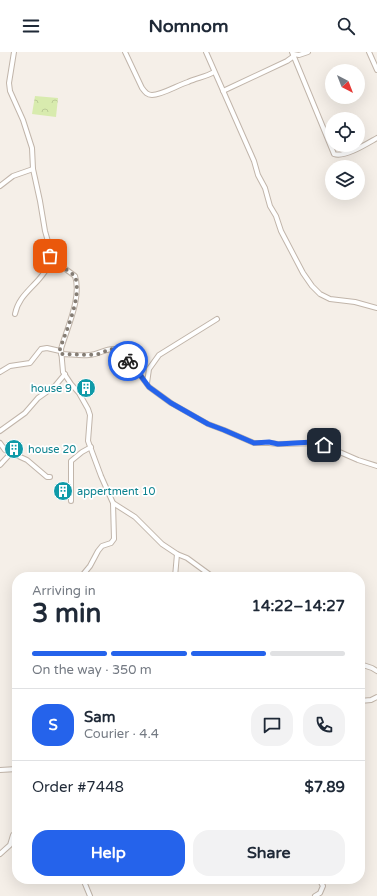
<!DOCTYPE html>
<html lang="en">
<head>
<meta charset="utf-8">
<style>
  :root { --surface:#fff; --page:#f2f2f3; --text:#1f2937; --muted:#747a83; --line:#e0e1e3; --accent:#2563eb }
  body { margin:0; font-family:"Varela Round",sans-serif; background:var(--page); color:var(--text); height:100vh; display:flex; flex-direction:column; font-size:15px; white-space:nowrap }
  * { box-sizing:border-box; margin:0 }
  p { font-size:13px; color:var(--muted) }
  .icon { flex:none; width:22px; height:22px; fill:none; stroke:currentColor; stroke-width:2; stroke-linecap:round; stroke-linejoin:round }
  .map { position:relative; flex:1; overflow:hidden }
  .side { position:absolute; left:12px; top:520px; width:353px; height:312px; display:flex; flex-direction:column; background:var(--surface); border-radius:16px; box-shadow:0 4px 16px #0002 }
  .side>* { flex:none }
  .needle { width:26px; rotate:138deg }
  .buttons { position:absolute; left:325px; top:12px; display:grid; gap:8px }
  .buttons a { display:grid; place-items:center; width:40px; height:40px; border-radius:50%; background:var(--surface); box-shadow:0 4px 16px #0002; font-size:20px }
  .pin { position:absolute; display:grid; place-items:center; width:34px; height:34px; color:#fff; margin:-17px; border-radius:8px; box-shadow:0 2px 6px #0006 }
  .courier { position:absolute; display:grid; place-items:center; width:40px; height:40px; margin:-20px; border:3px solid #2563eb; border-radius:50%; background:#fff; color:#222; box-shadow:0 1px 5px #0007 }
  .summary em { font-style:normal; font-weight:700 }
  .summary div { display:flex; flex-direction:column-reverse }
  .summary { display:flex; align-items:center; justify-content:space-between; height:68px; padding:0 20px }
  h1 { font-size:26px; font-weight:700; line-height:30px }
  .bar { display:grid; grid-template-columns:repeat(4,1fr); gap:6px 4px; align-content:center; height:48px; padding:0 20px }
  .bar i { height:5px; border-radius:3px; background:var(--line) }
  .bar .active { background:var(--accent) }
  .bar p { grid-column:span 4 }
  .line { display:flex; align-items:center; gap:10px; padding:0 20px; border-top:1px solid var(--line) }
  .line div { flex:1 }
  .round { display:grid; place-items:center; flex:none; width:42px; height:42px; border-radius:16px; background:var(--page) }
  .primary-button { display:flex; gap:8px; margin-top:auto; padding:8px 20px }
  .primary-button a { flex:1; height:46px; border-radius:16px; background:var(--accent); color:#fff; font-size:16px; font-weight:700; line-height:46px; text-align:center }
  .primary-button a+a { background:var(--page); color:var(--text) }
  header { display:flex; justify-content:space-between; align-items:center; height:52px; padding:0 20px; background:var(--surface); font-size:18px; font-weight:700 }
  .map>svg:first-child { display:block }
  .forest { fill:url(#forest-crowns) }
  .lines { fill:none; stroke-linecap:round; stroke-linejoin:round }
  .street-casing { stroke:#c1b5aa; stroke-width:6 }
  .street { stroke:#fff; stroke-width:4 }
  .done { stroke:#857d74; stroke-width:4; stroke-dasharray:0 7.2 }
  .route { stroke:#2563eb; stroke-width:5 }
  .labels { text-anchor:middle; stroke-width:3.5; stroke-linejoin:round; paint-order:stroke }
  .culture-label { font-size:11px; fill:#0d838f; stroke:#fff; text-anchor:start }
</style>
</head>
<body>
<header><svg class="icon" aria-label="menu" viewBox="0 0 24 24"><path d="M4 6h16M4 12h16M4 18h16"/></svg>Nomnom<svg class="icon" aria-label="search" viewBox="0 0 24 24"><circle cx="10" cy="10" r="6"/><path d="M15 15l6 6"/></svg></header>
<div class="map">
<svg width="377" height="844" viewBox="0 0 377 844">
  <defs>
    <pattern id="forest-crowns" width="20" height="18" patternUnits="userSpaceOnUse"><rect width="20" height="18" fill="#d8ebae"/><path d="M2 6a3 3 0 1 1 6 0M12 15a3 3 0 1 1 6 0" fill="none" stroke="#bbcb96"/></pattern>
  </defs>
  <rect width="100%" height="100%" fill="#f5efe8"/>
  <polygon class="forest" points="35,44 58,46 56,65 32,62"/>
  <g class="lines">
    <defs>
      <g id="street">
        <path d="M 14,0 L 9,31 L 10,39 L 23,68 L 32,96 L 33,117 L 40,149 L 45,179 L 49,193 L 50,203 L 60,213 L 75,224 C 82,245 67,276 61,297 L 63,320 L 71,332 L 79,341 L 88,357 L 90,363 L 88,389 L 101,424 L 113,451 L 135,465 L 162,492 L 177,502 L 187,506 L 213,525"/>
        <path d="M 125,0 L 142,36 C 145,40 147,43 152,43 C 162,43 178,33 188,30 C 196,26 206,25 214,20"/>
        <polyline points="206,0 254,109 258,123 265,136 270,154 276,164 281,179 303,221 312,234 320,242 330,247 355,250 377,256"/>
        <path d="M 292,0 L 334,102 C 345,106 368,91 377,86"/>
        <polyline points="369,0 377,18"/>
        <polyline points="293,2 299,3 308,0"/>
        <polyline points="223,39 287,9 294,4"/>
        <polyline points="0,134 13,124 33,117"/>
        <path d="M 15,262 C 18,246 30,238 40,226 C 45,220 49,214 53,208"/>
        <path d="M 61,302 C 70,302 80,304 89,303 C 98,303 106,296 114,297 L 135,316 L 149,335 L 171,351 L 208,372 L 224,378 L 254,391 L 269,391 L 278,392 L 319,391 L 358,408 L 377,414"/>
        <polyline points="0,320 10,314 30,311 41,297 47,296 60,299"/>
        <polyline points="147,331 149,317 159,303 217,267"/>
        <polyline points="0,379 25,361 38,346 55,334 65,322"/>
        <polyline points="0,391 5,398 27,408 47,425 50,425"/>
        <polyline points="0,413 11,401"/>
        <polyline points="71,449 71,409 82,400 91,395"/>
        <polyline points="81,525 90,514 98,499 102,494 111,491 114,487 113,451"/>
        <polyline points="175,525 177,502"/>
        <polyline points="234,525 236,524 239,525"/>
        <polyline points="360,585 361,586"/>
        <polyline points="360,612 372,616 377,619"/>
        <polyline points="360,649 371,648 377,645"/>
        <polyline points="0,718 17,717"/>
        <polyline points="0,802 10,793 13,783"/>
        <polyline points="83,827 90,844"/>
        <polyline points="315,844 320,841 323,834 319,827"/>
      </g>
    </defs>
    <use href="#street" class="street-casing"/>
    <use href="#street" class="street"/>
  </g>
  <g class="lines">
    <path class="done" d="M 50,204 L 60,213 L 75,224 C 82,245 67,276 60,297 L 60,302 L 89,303 L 98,302 L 111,297 L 116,299 L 128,309"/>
    <polyline class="route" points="128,309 135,316 149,335 171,351 208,372 224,378 254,391 269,390 278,392 313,390 324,393"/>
  </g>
  <defs>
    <symbol id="building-disc" viewBox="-11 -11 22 22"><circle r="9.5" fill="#0f9aa8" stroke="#fff"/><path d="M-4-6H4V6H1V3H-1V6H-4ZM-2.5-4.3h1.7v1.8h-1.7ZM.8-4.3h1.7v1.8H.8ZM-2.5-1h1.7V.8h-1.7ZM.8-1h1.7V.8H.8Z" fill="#fff"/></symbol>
  </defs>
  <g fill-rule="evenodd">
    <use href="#building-disc" x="75" y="325" width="22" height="22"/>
    <use href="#building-disc" x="3" y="386" width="22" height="22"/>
    <use href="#building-disc" x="52" y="428" width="22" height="22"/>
  </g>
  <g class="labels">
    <g class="culture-label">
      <text x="72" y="340" text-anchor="end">house 9</text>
      <text x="28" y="401">house 20</text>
      <text x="77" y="443">appertment 10</text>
    </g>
  </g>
</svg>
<div class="buttons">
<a><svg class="needle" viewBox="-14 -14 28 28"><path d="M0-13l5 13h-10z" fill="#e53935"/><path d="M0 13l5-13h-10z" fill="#747a83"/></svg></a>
<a><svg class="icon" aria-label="locate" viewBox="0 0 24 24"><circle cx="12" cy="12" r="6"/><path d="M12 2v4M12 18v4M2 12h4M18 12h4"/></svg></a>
<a><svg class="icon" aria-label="layers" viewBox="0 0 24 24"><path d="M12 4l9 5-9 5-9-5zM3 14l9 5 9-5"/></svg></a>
</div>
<div class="pin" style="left:50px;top:204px;background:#ea580c"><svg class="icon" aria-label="bag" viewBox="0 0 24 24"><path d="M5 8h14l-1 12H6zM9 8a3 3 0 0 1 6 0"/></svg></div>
<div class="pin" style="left:324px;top:393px;background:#1f2937"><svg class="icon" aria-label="home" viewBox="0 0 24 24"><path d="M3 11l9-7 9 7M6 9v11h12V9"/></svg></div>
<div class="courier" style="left:128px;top:309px"><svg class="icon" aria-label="bike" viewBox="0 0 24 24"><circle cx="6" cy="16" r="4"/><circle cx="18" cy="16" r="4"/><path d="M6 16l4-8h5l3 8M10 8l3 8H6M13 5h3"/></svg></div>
<section class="side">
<div class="summary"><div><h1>3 min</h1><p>Arriving in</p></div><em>14:22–14:27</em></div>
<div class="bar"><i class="active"></i><i class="active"></i><i class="active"></i><i></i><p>On the way · 350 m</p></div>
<div class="line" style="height:72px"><b class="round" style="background:var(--accent);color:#fff">S</b><div><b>Sam</b><p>Courier · 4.4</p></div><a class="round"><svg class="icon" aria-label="chat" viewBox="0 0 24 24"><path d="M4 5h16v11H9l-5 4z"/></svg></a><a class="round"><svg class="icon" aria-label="phone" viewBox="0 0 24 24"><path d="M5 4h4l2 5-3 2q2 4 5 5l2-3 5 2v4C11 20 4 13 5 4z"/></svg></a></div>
<div class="line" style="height:52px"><div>Order #7448</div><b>$7.89</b></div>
<div class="primary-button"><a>Help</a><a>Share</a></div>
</section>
</div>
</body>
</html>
